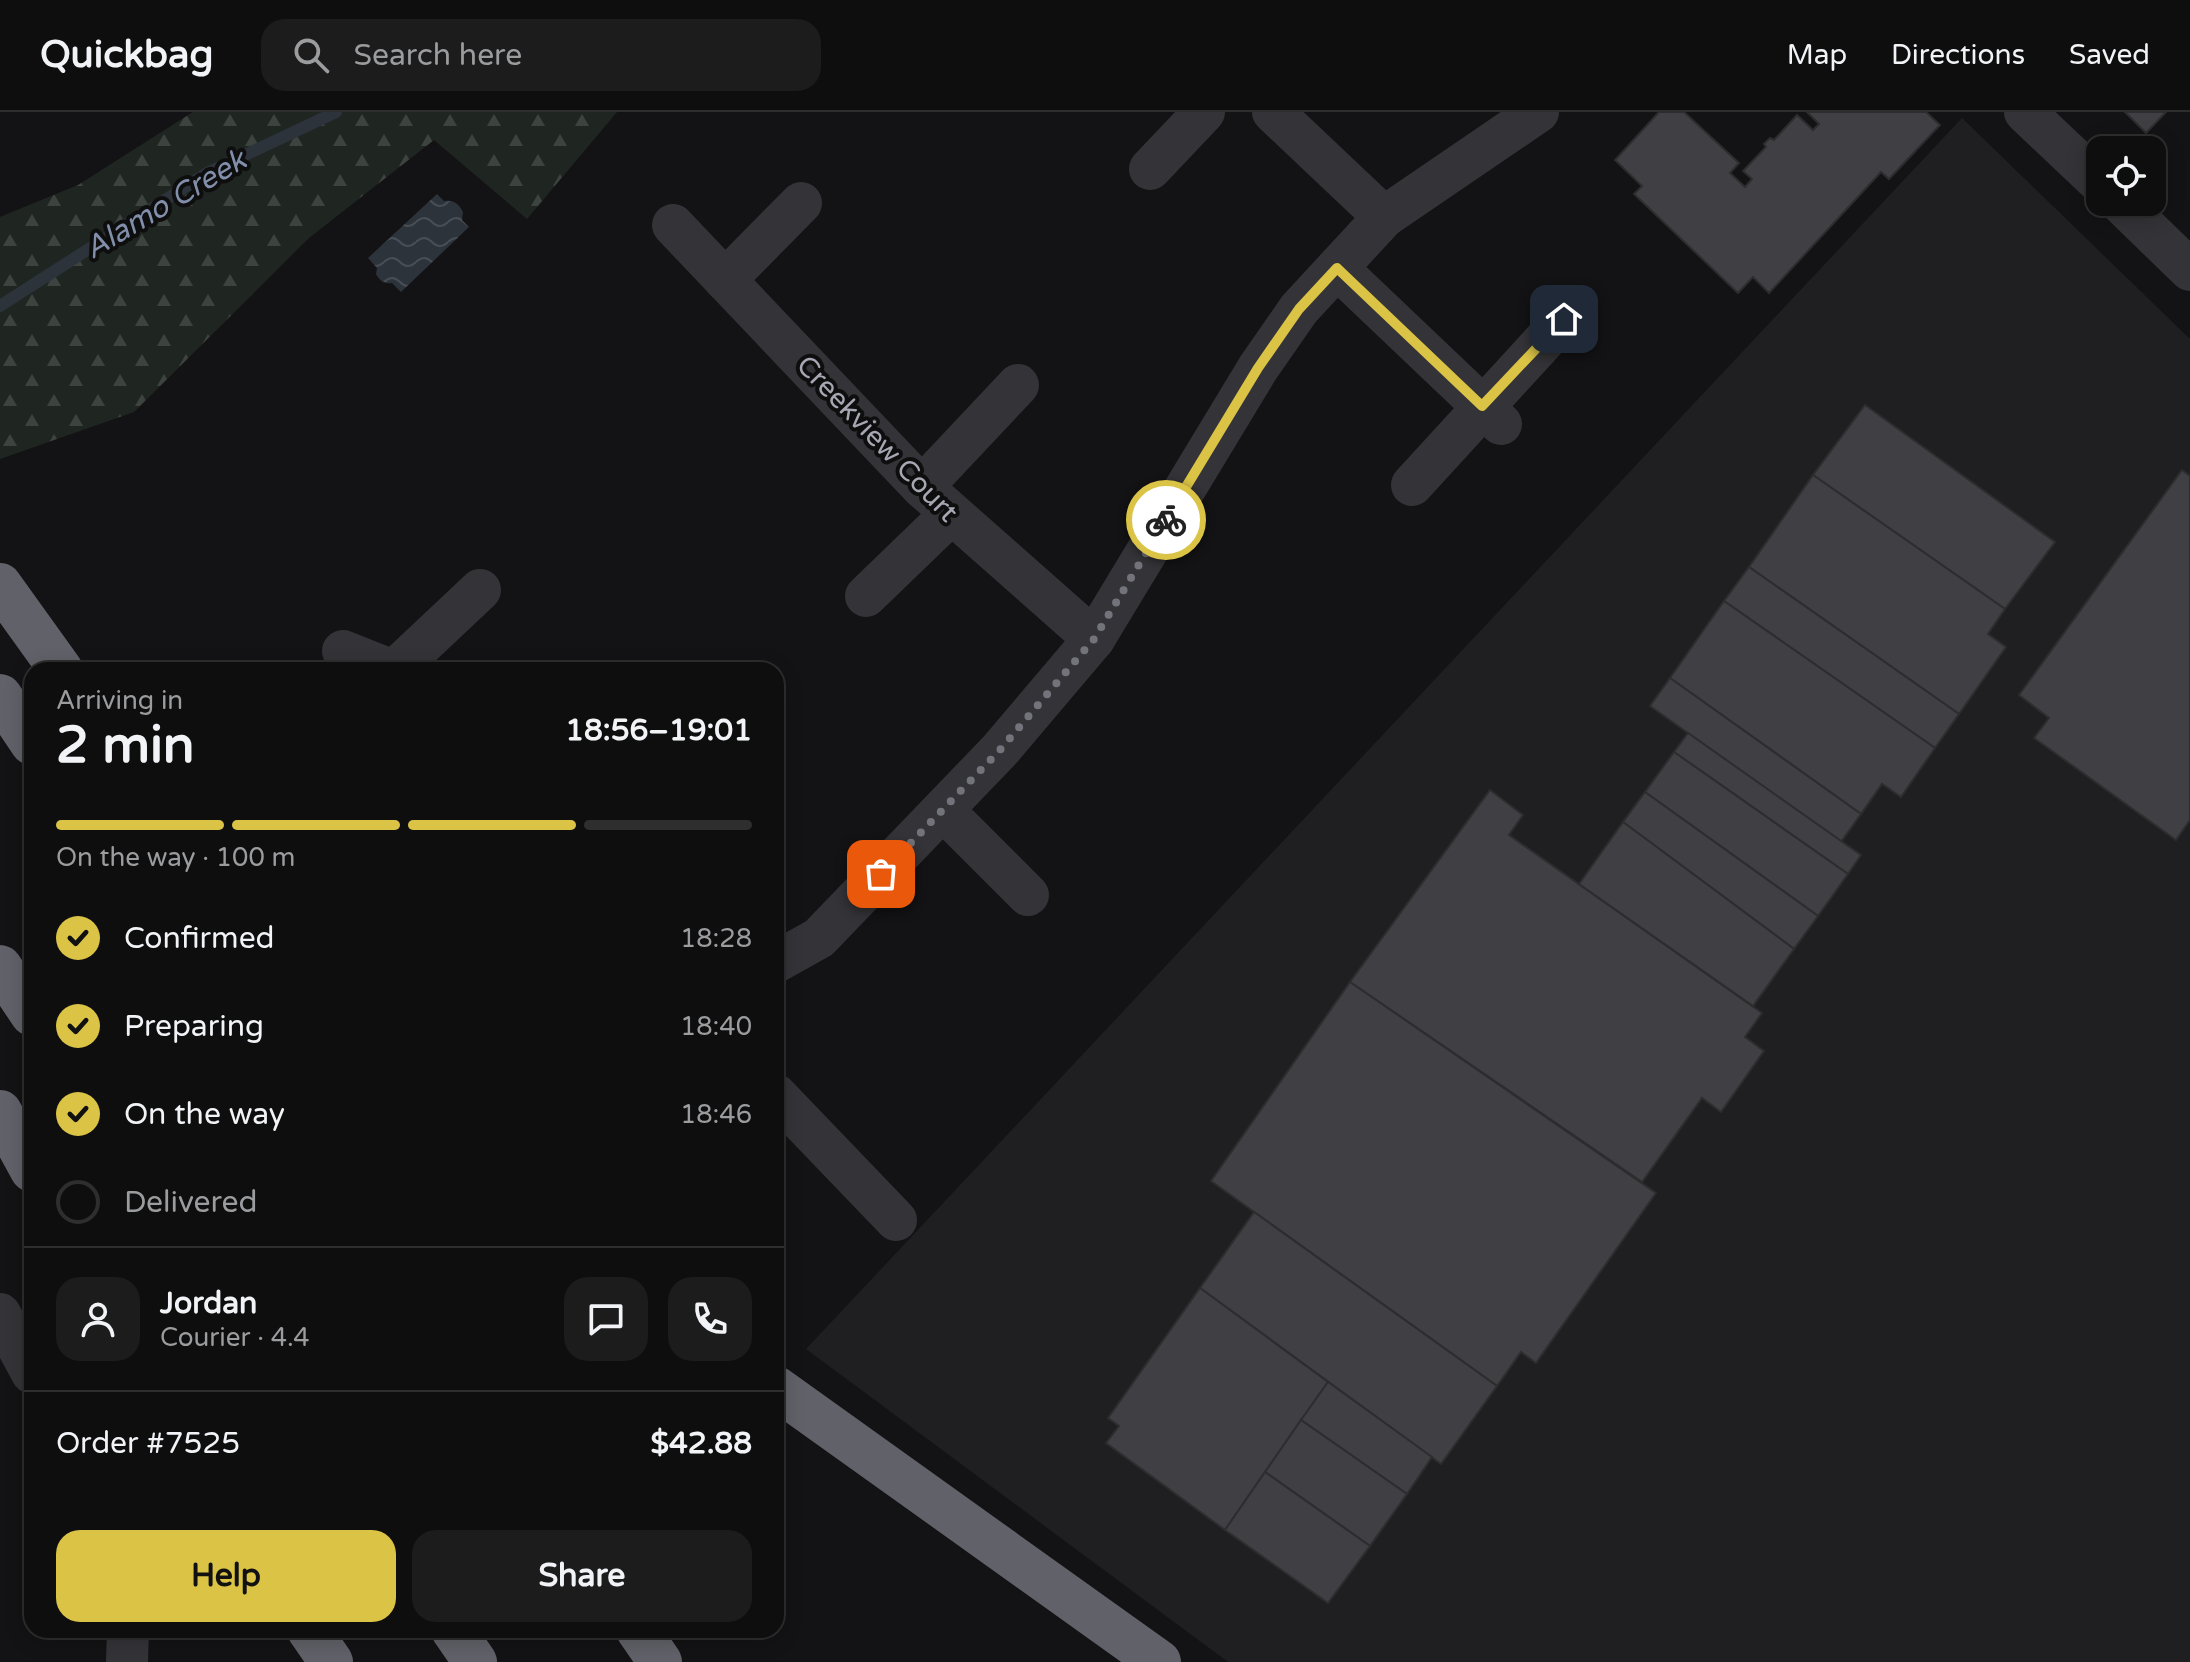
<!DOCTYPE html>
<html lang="en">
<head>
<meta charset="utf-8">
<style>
  :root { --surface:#0e0e0f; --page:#1c1c1d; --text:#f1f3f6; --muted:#9b9c9e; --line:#2e2e2f; --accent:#dac345 }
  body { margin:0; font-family:"Varela Round",sans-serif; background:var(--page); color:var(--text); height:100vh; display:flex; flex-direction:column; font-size:30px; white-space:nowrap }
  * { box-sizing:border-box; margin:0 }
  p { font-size:26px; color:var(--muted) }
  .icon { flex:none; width:44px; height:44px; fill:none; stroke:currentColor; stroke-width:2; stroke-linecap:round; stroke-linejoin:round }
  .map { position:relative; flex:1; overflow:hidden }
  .side { position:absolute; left:24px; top:550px; width:760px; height:976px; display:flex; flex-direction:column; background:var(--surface); border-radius:24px; box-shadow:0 4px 20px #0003,0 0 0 2px var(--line) }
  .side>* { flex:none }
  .tools { position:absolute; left:2086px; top:24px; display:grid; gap:16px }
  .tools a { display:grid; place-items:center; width:80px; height:80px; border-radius:16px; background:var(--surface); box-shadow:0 4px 20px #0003,0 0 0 2px var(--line); font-size:40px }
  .pin { position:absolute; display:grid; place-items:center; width:68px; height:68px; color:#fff; margin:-34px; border-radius:16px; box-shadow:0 4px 12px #0006 }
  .courier { position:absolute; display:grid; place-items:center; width:80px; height:80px; margin:-40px; border:6px solid #dac345; border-radius:50%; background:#fff; color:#222; box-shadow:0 2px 10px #0007 }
  .head em { font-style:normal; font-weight:700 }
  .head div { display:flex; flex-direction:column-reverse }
  .head { display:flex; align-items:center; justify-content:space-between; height:136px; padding:0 32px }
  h1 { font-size:52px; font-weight:700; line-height:60px }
  .bar { display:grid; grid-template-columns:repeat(4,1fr); gap:12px 8px; align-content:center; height:96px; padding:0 32px }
  .bar i { height:10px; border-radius:6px; background:var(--line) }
  .bar .selected { background:var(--accent) }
  .bar p { grid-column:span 4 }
  .line { display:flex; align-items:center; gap:20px; padding:0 32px; border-top:2px solid var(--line) }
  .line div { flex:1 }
  .round { display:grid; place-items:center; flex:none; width:84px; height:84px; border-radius:24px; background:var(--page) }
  ol { padding:0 32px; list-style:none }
  li { display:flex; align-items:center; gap:24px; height:88px }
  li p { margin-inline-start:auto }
  li .icon { padding:8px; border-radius:50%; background:var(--accent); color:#111; stroke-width:4 }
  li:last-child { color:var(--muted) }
  li i { width:44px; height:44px; border:4px solid var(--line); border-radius:50% }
  .primary-button { display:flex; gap:16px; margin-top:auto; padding:16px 32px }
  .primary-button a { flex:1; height:92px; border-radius:24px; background:var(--accent); color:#111; font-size:32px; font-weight:700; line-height:92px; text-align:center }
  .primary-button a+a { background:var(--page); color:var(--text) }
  header { display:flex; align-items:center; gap:48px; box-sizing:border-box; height:112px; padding:0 40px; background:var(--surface); border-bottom:2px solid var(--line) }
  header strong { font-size:38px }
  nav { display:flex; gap:44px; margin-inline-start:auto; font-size:28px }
  .search { width:560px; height:72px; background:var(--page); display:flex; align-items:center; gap:20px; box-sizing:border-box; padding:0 28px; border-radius:24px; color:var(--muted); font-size:30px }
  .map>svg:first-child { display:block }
  .built { fill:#1f1f21 }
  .forest { fill:url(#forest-firs) }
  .water { fill:url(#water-waves) }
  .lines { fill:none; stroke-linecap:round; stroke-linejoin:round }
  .stream { stroke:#2d333b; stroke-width:12 }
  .building { fill:#404044; stroke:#2d2d2f; stroke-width:2 }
  .minor { stroke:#343438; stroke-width:42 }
  .highway { stroke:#616169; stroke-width:44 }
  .done { stroke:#73737b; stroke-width:8; stroke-dasharray:0 14.4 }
  .route { stroke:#dac345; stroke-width:10 }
  .labels { text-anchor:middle; stroke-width:8; stroke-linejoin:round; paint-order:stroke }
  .street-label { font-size:28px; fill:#a6a7b2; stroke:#0e0e0f }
  .water-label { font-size:30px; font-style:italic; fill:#818faa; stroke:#0e0e0f }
</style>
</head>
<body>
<header>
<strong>Quickbag</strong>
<div class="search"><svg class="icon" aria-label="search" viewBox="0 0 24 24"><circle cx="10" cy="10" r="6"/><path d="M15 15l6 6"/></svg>Search here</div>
<nav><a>Map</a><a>Directions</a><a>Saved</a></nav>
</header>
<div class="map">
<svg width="2190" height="1550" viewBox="0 0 2190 1550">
  <defs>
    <pattern id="forest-firs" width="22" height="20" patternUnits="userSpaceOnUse" patternTransform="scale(2)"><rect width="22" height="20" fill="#1f2621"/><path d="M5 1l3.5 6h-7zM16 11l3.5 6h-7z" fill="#3d433f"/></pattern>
    <pattern id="water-waves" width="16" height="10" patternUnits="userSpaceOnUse" patternTransform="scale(2)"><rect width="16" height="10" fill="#2d333b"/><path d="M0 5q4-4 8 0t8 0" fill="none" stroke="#484e55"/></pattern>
  </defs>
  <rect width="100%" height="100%" fill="#131214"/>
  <polygon class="built" points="1962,6 2190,227 2190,1550 1228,1550 806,1237"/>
  <polygon class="forest" points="193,0 617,0 527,107 434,28 309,126 134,300 0,347 0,105 78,73"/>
  <path class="water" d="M 437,82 L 444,89 C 454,88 458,91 463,100 L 462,108 L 469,115 L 401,180 L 392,171 C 384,172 380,169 376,162 L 377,156 L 368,146 Z"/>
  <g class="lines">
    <polyline class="stream" points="0,194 207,61 336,0"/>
  </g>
  <g class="building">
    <polygon points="1659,0 1684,0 1739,51 1730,61 1745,75 1752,67 1743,59 1766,35 1764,32 1770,26 1774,28 1797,3 1813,18 1819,12 1807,0 1926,0 1940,13 1889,67 1881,60 1769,181 1753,165 1738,181 1634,82 1642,74 1615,48"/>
    <polygon points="2125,0 2166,0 2146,21"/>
    <polygon points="1865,293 2055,430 2005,497 1813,363"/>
    <polygon points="2182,358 2190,364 2190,708 2176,728 2034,626 2049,606 2019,583"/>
    <polygon points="1813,363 2005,497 1988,522 2006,535 1959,602 1749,455"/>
    <polygon points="1749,455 1959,602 1935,636 1724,489"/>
    <polygon points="1724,489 1935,636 1901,685 1882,672 1861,702 1670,566"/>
    <polygon points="1670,566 1861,702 1841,730 1650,594"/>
    <polygon points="1688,621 1861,743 1848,762 1674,640"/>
    <polygon points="1674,640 1848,762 1818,804 1645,680"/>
    <polygon points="1490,678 1523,703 1509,723 1762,901 1745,925 1764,939 1721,1000 1702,986 1642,1070 1350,870"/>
    <polygon points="1645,680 1818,804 1794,837 1623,710"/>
    <polygon points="1623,710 1794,837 1753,894 1579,772"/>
    <polygon points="1350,870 1656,1081 1536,1251 1521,1240 1497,1274 1211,1069"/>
    <polygon points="1254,1100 1497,1274 1441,1352 1200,1176"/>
    <polygon points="1200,1176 1328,1270 1225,1418 1106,1331 1119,1314 1108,1306"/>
    <polygon points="1328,1270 1432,1345 1407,1382 1301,1308"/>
    <polygon points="1301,1308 1407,1382 1370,1434 1265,1360"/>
    <polygon points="1265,1360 1370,1434 1328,1491 1225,1418"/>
  </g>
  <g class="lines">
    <g class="minor">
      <polyline points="1273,0 1384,105"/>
      <polyline points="2025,0 2100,71"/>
      <polyline points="1150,57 1204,0"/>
      <polyline points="2120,90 2190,158"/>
      <polyline points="673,113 922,375 1094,527"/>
      <polyline points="1337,156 1501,312"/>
      <polyline points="725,168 801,91"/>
      <polyline points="1412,373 1564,207"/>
      <polyline points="922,375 1018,273"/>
      <polyline points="866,484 951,402"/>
      <polyline points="343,539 391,558"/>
      <polyline points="395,558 480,478"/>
      <polyline points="943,698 1028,783"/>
      <polyline points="776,850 819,826 999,639 1094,527 1258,256 1299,197 1384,105 1538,0"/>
      <polyline points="776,983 896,1108"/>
      <polyline points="0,1202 32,1261"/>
      <polyline points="127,1550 128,1518"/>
    </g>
    <g class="highway">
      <polyline points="0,473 61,558"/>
      <polyline points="0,584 32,631"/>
      <polyline points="0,855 32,902"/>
      <polyline points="0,1000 32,1058"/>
      <polyline points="776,1276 1159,1550"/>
      <polyline points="309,1518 331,1550"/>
      <polyline points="453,1518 475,1550"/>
      <polyline points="638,1518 660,1550"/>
    </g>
  </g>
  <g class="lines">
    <polyline class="done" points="881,762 999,639 1094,527 1166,408"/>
    <polyline class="route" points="1166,408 1258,256 1299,197 1337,156 1482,294 1564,207"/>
  </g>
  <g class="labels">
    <g class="street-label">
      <text transform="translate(878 326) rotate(46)" y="10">Creekview Court</text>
    </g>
    <g class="water-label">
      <text transform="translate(165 92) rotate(-31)" y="10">Alamo Creek</text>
    </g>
  </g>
</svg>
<div class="tools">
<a><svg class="icon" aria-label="locate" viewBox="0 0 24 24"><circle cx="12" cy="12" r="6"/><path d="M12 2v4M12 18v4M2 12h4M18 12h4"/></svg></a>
</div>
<div class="pin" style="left:881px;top:762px;background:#ea580c"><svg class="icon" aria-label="bag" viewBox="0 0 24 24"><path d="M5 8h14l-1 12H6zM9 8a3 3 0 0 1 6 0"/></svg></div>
<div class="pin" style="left:1564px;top:207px;background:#1f2937"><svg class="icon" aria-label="home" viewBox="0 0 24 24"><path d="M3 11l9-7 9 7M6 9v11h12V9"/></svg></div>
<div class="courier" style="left:1166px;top:408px"><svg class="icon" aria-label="bike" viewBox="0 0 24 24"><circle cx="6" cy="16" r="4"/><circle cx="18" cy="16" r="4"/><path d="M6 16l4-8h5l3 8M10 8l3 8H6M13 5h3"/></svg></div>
<section class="side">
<div class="head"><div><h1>2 min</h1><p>Arriving in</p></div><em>18:56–19:01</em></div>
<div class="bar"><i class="selected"></i><i class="selected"></i><i class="selected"></i><i></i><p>On the way · 100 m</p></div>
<ol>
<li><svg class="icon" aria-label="check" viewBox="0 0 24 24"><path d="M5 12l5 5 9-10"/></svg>Confirmed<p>18:28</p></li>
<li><svg class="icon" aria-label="check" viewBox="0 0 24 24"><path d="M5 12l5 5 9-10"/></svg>Preparing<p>18:40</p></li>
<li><svg class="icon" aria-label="check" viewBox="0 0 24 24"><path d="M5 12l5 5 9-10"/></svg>On the way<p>18:46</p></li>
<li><i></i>Delivered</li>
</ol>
<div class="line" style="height:144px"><a class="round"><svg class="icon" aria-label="person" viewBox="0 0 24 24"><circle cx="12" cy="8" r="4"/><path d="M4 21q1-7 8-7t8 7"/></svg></a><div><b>Jordan</b><p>Courier · 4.4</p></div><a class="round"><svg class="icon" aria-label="chat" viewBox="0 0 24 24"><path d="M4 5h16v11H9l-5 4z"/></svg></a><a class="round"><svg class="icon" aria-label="phone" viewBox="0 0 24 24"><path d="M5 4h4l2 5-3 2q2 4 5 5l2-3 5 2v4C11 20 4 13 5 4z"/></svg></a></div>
<div class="line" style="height:104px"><div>Order #7525</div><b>$42.88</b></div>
<div class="primary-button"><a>Help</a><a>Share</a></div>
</section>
</div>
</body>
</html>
